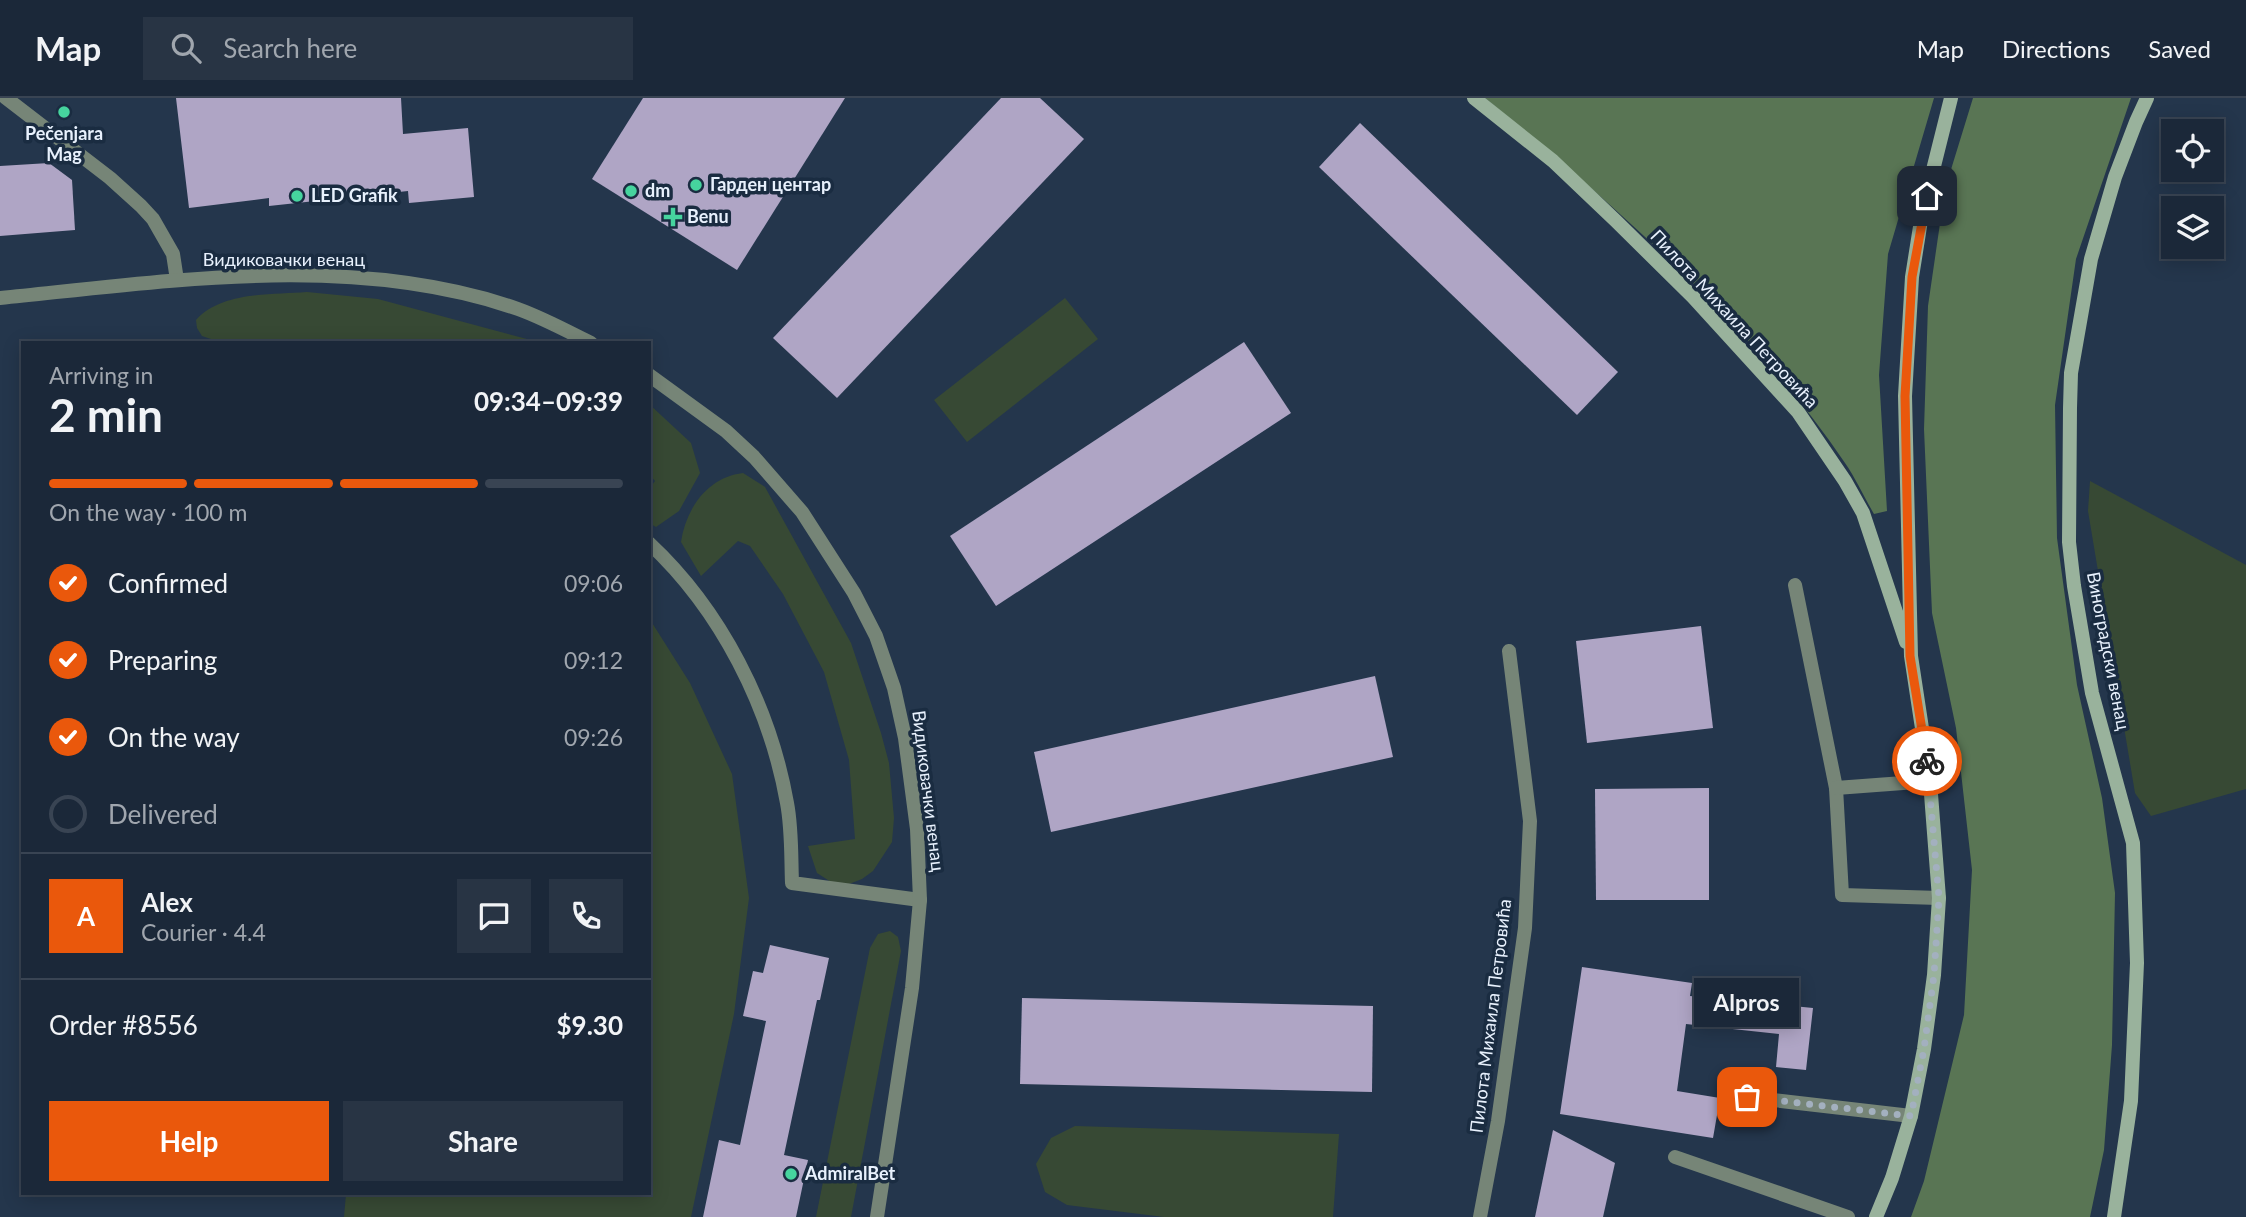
<!DOCTYPE html>
<html lang="en">
<head>
<meta charset="utf-8">
<style>
  :root { --surface:#1b2839; --page:#283444; --text:#f1f3f6; --muted:#a0a6ae; --line:#394453; --accent:#ea580c }
  body { margin:0; font-family:Lato,sans-serif; background:var(--page); color:var(--text); height:100vh; display:flex; flex-direction:column; font-size:26px; white-space:nowrap }
  * { box-sizing:border-box; margin:0 }
  p { font-size:23px; color:var(--muted) }
  .icon { flex:none; width:38px; height:38px; fill:none; stroke:currentColor; stroke-width:2; stroke-linecap:round; stroke-linejoin:round }
  .map { position:relative; flex:1; overflow:hidden }
  .panel { position:absolute; left:21px; top:243px; width:630px; height:854px; display:flex; flex-direction:column; background:var(--surface); border-radius:0px; box-shadow:0 4px 18px #0003,0 0 0 2px var(--line) }
  .panel>* { flex:none }
  .fabs { position:absolute; left:2161px; top:21px; display:grid; gap:14px }
  .fabs a { display:grid; place-items:center; width:63px; height:63px; border-radius:0px; background:var(--surface); box-shadow:0 4px 18px #0003,0 0 0 2px var(--line); font-size:35px }
  .pin { position:absolute; display:grid; place-items:center; width:60px; height:60px; color:#fff; margin:-30px; border-radius:14px; box-shadow:0 4px 10px #0006 }
  .courier { position:absolute; display:grid; place-items:center; width:70px; height:70px; margin:-35px; border:5px solid #ea580c; border-radius:50%; background:#fff; color:#222; box-shadow:0 2px 9px #0007 }
  .bubble { position:absolute; height:49px; border-radius:0px; background:var(--surface); box-shadow:0 4px 18px #0003,0 0 0 2px var(--line); font-size:23px; font-weight:700; line-height:49px; text-align:center }
  .headline em { font-style:normal; font-weight:700 }
  .headline div { display:flex; flex-direction:column-reverse }
  .headline { display:flex; align-items:center; justify-content:space-between; height:119px; padding:0 28px }
  h1 { font-size:46px; font-weight:700; line-height:52px }
  .bar { display:grid; grid-template-columns:repeat(4,1fr); gap:10px 7px; align-content:center; height:84px; padding:0 28px }
  .bar i { height:9px; border-radius:5px; background:var(--line) }
  .bar .on { background:var(--accent) }
  .bar p { grid-column:span 4 }
  .line { display:flex; align-items:center; gap:18px; padding:0 28px; border-top:2px solid var(--line) }
  .line div { flex:1 }
  .round { display:grid; place-items:center; flex:none; width:74px; height:74px; border-radius:0px; background:var(--page) }
  ol { padding:0 28px; list-style:none }
  li { display:flex; align-items:center; gap:21px; height:77px }
  li p { margin-inline-start:auto }
  li .icon { padding:7px; border-radius:50%; background:var(--accent); color:#fff; stroke-width:4 }
  li:last-child { color:var(--muted) }
  li i { width:38px; height:38px; border:4px solid var(--line); border-radius:50% }
  .button { display:flex; gap:14px; margin-top:auto; padding:14px 28px }
  .button a { flex:1; height:80px; border-radius:0px; background:var(--accent); color:#fff; font-size:28px; font-weight:700; line-height:80px; text-align:center }
  .button a+a { background:var(--page); color:var(--text) }
  header { display:flex; align-items:center; gap:42px; box-sizing:border-box; height:98px; padding:0 35px; background:var(--surface); border-bottom:2px solid var(--line) }
  header strong { font-size:33px }
  nav { display:flex; gap:38px; margin-inline-start:auto; font-size:24px }
  .search { width:490px; height:63px; background:var(--page); display:flex; align-items:center; gap:18px; box-sizing:border-box; padding:0 24px; border-radius:0px; color:var(--muted); font-size:26px }
  .map>svg:first-child { display:block }
  .green { fill:#374934 }
  .forest { fill:#597554 }
  .building { fill:#afa5c5 }
  .lines { fill:none; stroke-linecap:round; stroke-linejoin:round }
  .lane { stroke:#768577; stroke-width:14 }
  .street { stroke:#768577; stroke-width:14 }
  .secondary { stroke:#99b29c; stroke-width:14 }
  .done { stroke:#a3b0bf; stroke-width:7; stroke-dasharray:0 12.6 }
  .route { stroke:#ea580c; stroke-width:9 }
  .poi-dot { fill:#46d49e; stroke:#1a2c41; stroke-width:2.5 }
  .labels { text-anchor:middle; stroke-width:7; stroke-linejoin:round; paint-order:stroke }
  .poi-label { font-size:18px; font-weight:bold; fill:#e8f1fd; stroke:#1a2c41; text-anchor:start }
  .street-label { font-size:18px; fill:#e8f1fd; stroke:#1a2c41 }
</style>
</head>
<body>
<header>
<strong>Map</strong>
<div class="search"><svg class="icon" aria-label="search" viewBox="0 0 24 24"><circle cx="10" cy="10" r="6"/><path d="M15 15l6 6"/></svg>Search here</div>
<nav><a>Map</a><a>Directions</a><a>Saved</a></nav>
</header>
<div class="map">
<svg width="2246" height="1119" viewBox="0 0 2246 1119">
  <rect width="100%" height="100%" fill="#24364c"/>
  <g class="green">
    <path d="M 307,194 L 378,201 L 542,245 L 217,243 L 202,238 L 197,230 L 196,222 C 222,193 272,197 307,194 Z"/>
    <polygon points="1065,200 1098,241 967,344 934,302"/>
    <polygon points="649,306 691,345 700,375 679,413 656,429 649,425 649,391 655,383 649,376"/>
    <path d="M 743,375 L 765,389 L 851,545 L 881,635 L 889,665 L 894,720 L 892,744 L 873,773 L 862,781 L 849,786 L 831,784 L 817,775 L 808,748 L 855,741 L 849,662 L 824,574 L 783,496 L 750,448 L 738,443 L 701,478 L 681,444 C 686,410 708,379 743,375 Z"/>
    <polygon points="2090,383 2246,467 2246,691 2151,718 2135,695 2088,413"/>
    <polygon points="649,520 690,585 732,676 749,800 734,916 691,1119 344,1119 346,1096 649,1096"/>
    <polygon points="890,833 898,839 901,853 851,1119 816,1119 870,850 878,836"/>
    <polygon points="1075,1028 1339,1036 1333,1119 1164,1119 1067,1107 1045,1094 1036,1066 1051,1040"/>
  </g>
  <g class="forest">
    <path d="M 1485,0 L 1934,0 L 1888,156 L 1879,277 L 1887,413 L 1874,416 C 1864,399 1856,381 1845,365 C 1752,227 1613,106 1485,0 Z"/>
    <polygon points="1973,0 2131,0 2076,161 2055,307 2057,440 2077,587 2102,700 2115,795 2112,947 2104,1052 2090,1119 1911,1119 1924,1083 1964,917 1972,772 1956,630 1932,515 1924,331 1928,208 1945,91"/>
  </g>
  <g class="building">
    <polygon points="176,0 401,0 403,36 468,30 474,99 409,105 408,93 269,108 269,100 189,110"/>
    <polygon points="643,0 845,0 737,172 592,81"/>
    <polygon points="1001,0 1040,0 1084,41 837,300 773,240"/>
    <polygon points="1360,25 1618,274 1577,317 1319,69"/>
    <polygon points="49,65 72,82 75,132 0,138 0,68"/>
    <polygon points="1244,244 1291,315 996,508 950,438"/>
    <polygon points="1701,528 1713,630 1587,645 1576,543"/>
    <polygon points="1375,578 1393,659 1051,734 1034,654"/>
    <polygon points="1709,690 1709,802 1596,802 1595,691"/>
    <polygon points="770,847 829,860 820,902 817,902 784,1057 808,1062 796,1119 703,1119 719,1042 740,1047 766,923 743,918 753,873 763,875"/>
    <polygon points="1582,869 1692,885 1690,898 1813,910 1806,972 1776,969 1779,936 1686,926 1677,993 1720,1000 1713,1040 1560,1016"/>
    <polygon points="1022,900 1373,908 1372,994 1020,986"/>
    <polygon points="1553,1032 1615,1065 1603,1119 1535,1119"/>
  </g>
  <g class="lines">
    <g class="lane">
      <polyline points="6,0 110,80 141,108 153,121 173,156 177,182"/>
      <path d="M 649,445 C 721,512 770,609 787,705 C 792,731 791,759 792,785 L 920,802"/>
      <polyline points="1795,487 1836,690 1842,797 1939,800"/>
      <polyline points="1836,690 1930,683"/>
      <polyline points="1747,999 1911,1018"/>
      <polyline points="1675,1059 1848,1119"/>
      <polyline points="1480,1119 1498,1023 1525,830 1530,723 1509,553"/>
    </g>
    <g class="street">
      <path d="M 0,200 C 169,183 354,154 518,211 C 543,220 567,233 591,245"/>
      <polyline points="649,277 726,333 754,359 802,414 854,495 876,538 894,590 905,640 917,731 920,802 912,890 877,1119"/>
    </g>
    <g class="secondary">
      <polyline points="1474,0 1553,63 1616,123 1693,199 1798,314 1845,383 1863,415 1906,544"/>
      <polyline points="1876,1119 1892,1080 1911,1018 1924,951 1934,877 1939,800 1930,683 1911,558 1905,298 1912,179 1922,116 1951,0"/>
      <polyline points="2114,1119 2131,1003 2137,865 2133,745 2092,595 2074,488 2069,444 2070,310 2071,275 2091,161 2115,79 2136,24 2147,0"/>
    </g>
  </g>
  <g class="lines">
    <polyline class="done" points="1747,999 1911,1018 1924,951 1934,877 1939,800 1927,663"/>
    <polyline class="route" points="1927,98 1912,179 1905,298 1910,558 1927,663"/>
  </g>
  <g class="poi-dot">
    <circle cx="64" cy="14" r="7"/>
    <circle cx="696" cy="87" r="7"/>
    <circle cx="631" cy="93" r="7"/>
    <circle cx="297" cy="98" r="7"/>
    <path d="M669.5 108.5h7v7h7v7h-7v7h-7v-7h-7v-7h7z"/>
    <circle cx="791" cy="1076" r="7"/>
  </g>
  <g class="labels">
    <g class="poi-label">
      <text x="64" y="42" text-anchor="middle">Pečenjara<tspan x="64" dy="21">Mag</tspan></text>
      <text x="710" y="93">Гарден центар</text>
      <text x="645" y="99">dm</text>
      <text x="311" y="104">LED Grafik</text>
      <text x="687" y="125">Benu</text>
      <text x="805" y="1082">AdmiralBet</text>
    </g>
    <g class="street-label">
      <text x="284" y="168">Видиковачки венац</text>
      <text transform="translate(1734 221) rotate(47)" y="6">Пилота Михаила Петровића</text>
      <text transform="translate(2108 553) rotate(79)" y="6">Виноградски венац</text>
      <text transform="translate(928 693) rotate(83)" y="6">Видиковачки венац</text>
      <text transform="translate(1491 918) rotate(-83)" y="6">Пилота Михаила Петровића</text>
    </g>
  </g>
</svg>
<div class="fabs">
<a><svg class="icon" aria-label="locate" viewBox="0 0 24 24"><circle cx="12" cy="12" r="6"/><path d="M12 2v4M12 18v4M2 12h4M18 12h4"/></svg></a>
<a><svg class="icon" aria-label="layers" viewBox="0 0 24 24"><path d="M12 4l9 5-9 5-9-5zM3 14l9 5 9-5"/></svg></a>
</div>
<div class="pin" style="left:1747px;top:999px;background:#ea580c"><svg class="icon" aria-label="bag" viewBox="0 0 24 24"><path d="M5 8h14l-1 12H6zM9 8a3 3 0 0 1 6 0"/></svg></div>
<div class="pin" style="left:1927px;top:98px;background:#1f2937"><svg class="icon" aria-label="home" viewBox="0 0 24 24"><path d="M3 11l9-7 9 7M6 9v11h12V9"/></svg></div>
<div class="courier" style="left:1927px;top:663px"><svg class="icon" aria-label="bike" viewBox="0 0 24 24"><circle cx="6" cy="16" r="4"/><circle cx="18" cy="16" r="4"/><path d="M6 16l4-8h5l3 8M10 8l3 8H6M13 5h3"/></svg></div>
<div class="bubble" style="left:1694px;top:880px;width:105px">Alpros</div>
<section class="panel">
<div class="headline"><div><h1>2 min</h1><p>Arriving in</p></div><em>09:34–09:39</em></div>
<div class="bar"><i class="on"></i><i class="on"></i><i class="on"></i><i></i><p>On the way · 100 m</p></div>
<ol>
<li><svg class="icon" aria-label="check" viewBox="0 0 24 24"><path d="M5 12l5 5 9-10"/></svg>Confirmed<p>09:06</p></li>
<li><svg class="icon" aria-label="check" viewBox="0 0 24 24"><path d="M5 12l5 5 9-10"/></svg>Preparing<p>09:12</p></li>
<li><svg class="icon" aria-label="check" viewBox="0 0 24 24"><path d="M5 12l5 5 9-10"/></svg>On the way<p>09:26</p></li>
<li><i></i>Delivered</li>
</ol>
<div class="line" style="height:126px"><b class="round" style="background:var(--accent);color:#fff">A</b><div><b>Alex</b><p>Courier · 4.4</p></div><a class="round"><svg class="icon" aria-label="chat" viewBox="0 0 24 24"><path d="M4 5h16v11H9l-5 4z"/></svg></a><a class="round"><svg class="icon" aria-label="phone" viewBox="0 0 24 24"><path d="M5 4h4l2 5-3 2q2 4 5 5l2-3 5 2v4C11 20 4 13 5 4z"/></svg></a></div>
<div class="line" style="height:91px"><div>Order #8556</div><b>$9.30</b></div>
<div class="button"><a>Help</a><a>Share</a></div>
</section>
</div>
</body>
</html>
